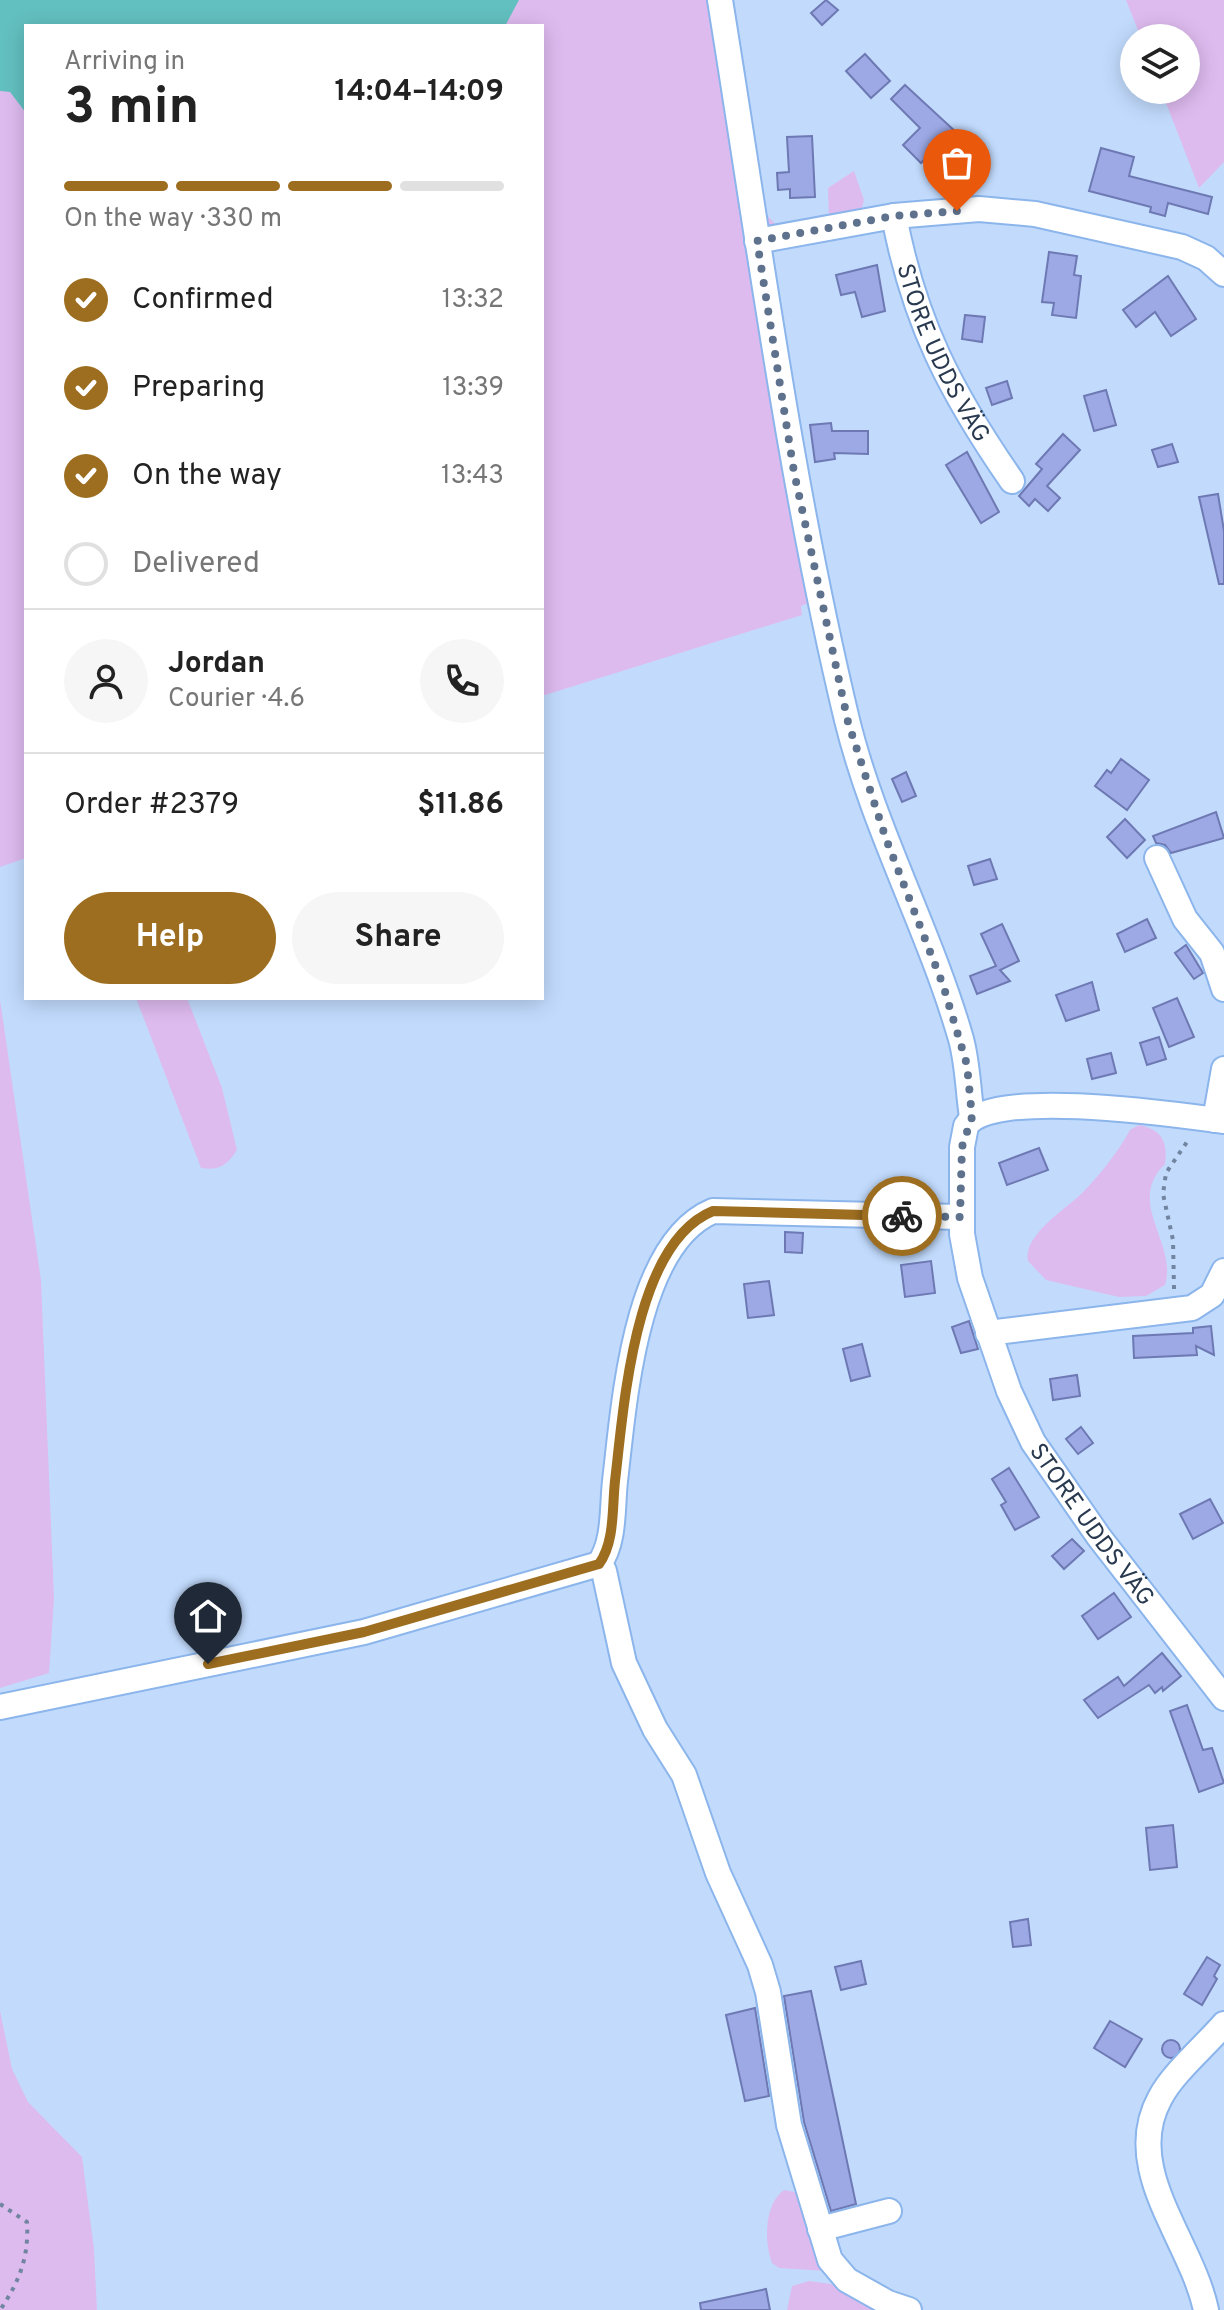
<!DOCTYPE html>
<html lang="en">
<head>
<meta charset="utf-8">
<style>
  :root { --surface:#fff; --page:#f6f6f6; --text:#222; --muted:#767676; --line:#e0e0e0; --accent:#9d6e20 }
  body { margin:0; font-family:Overpass,sans-serif; background:var(--page); color:var(--text); height:100vh; display:flex; flex-direction:column; font-size:30px; white-space:nowrap }
  * { box-sizing:border-box; margin:0 }
  p { font-size:26px; color:var(--muted) }
  .icon { flex:none; width:44px; height:44px; fill:none; stroke:currentColor; stroke-width:2; stroke-linecap:round; stroke-linejoin:round }
  .map { position:relative; flex:1; overflow:hidden }
  .side { position:absolute; left:24px; top:24px; width:520px; height:976px; display:flex; flex-direction:column; background:var(--surface); border-radius:0px; box-shadow:0 4px 20px #0003 }
  .side>* { flex:none }
  .buttons { position:absolute; left:1120px; top:24px; display:grid; gap:16px }
  .buttons a { display:grid; place-items:center; width:80px; height:80px; border-radius:50%; background:var(--surface); box-shadow:0 4px 20px #0003; font-size:40px }
  .pin { position:absolute; display:grid; place-items:center; width:68px; height:68px; color:#fff; margin:-82px -34px; border-radius:50% 50% 50% 0; rotate:-45deg; box-shadow:0 0 8px #0007 }
  .pin .icon { rotate:45deg }
  .courier { position:absolute; display:grid; place-items:center; width:80px; height:80px; margin:-40px; border:6px solid #9d6e20; border-radius:50%; background:#fff; color:#222; box-shadow:0 2px 10px #0007 }
  .summary em { font-style:normal; font-weight:700 }
  .summary div { display:flex; flex-direction:column-reverse }
  .summary { display:flex; align-items:center; justify-content:space-between; height:136px; padding:0 40px }
  h1 { font-size:52px; font-weight:700; line-height:60px }
  .bar { display:grid; grid-template-columns:repeat(4,1fr); gap:12px 8px; align-content:center; height:96px; padding:0 40px }
  .bar i { height:10px; border-radius:6px; background:var(--line) }
  .bar .selected { background:var(--accent) }
  .bar p { grid-column:span 4 }
  .line { display:flex; align-items:center; gap:20px; padding:0 40px; border-top:2px solid var(--line) }
  .line div { flex:1 }
  .round { display:grid; place-items:center; flex:none; width:84px; height:84px; border-radius:42px; background:var(--page) }
  ol { padding:0 40px; list-style:none }
  li { display:flex; align-items:center; gap:24px; height:88px }
  li p { margin-inline-start:auto }
  li .icon { padding:8px; border-radius:50%; background:var(--accent); color:#fff; stroke-width:4 }
  li:last-child { color:var(--muted) }
  li i { width:44px; height:44px; border:4px solid var(--line); border-radius:50% }
  .button { display:flex; gap:16px; margin-top:auto; padding:16px 40px }
  .button a { flex:1; height:92px; border-radius:48px; background:var(--accent); color:#fff; font-size:32px; font-weight:700; line-height:92px; text-align:center }
  .button a+a { background:var(--page); color:var(--text) }
  .map>svg:first-child { display:block }
  .green { fill:#debbef }
  .water { fill:#63c0c0 }
  .building { fill:#9ca9e5; stroke:#6e79b3; stroke-width:2 }
  .lines { fill:none; stroke-linecap:round; stroke-linejoin:round }
  .minor-casing { stroke:#8bb5eb; stroke-width:28 }
  .path { stroke:#7185a1; stroke-width:4; stroke-dasharray:4 6; stroke-linecap:butt }
  .minor { stroke:#fff; stroke-width:24 }
  .done { stroke:#5f728d; stroke-width:8; stroke-dasharray:0 14.4 }
  .route { stroke:#9d6e20; stroke-width:10 }
  .labels { text-anchor:middle; stroke-width:8; stroke-linejoin:round; paint-order:stroke }
  .street-label { font-size:24px; fill:#293a50; stroke:#d6e8fe }
</style>
</head>
<body>
<div class="map">
<svg width="1224" height="2310" viewBox="0 0 1224 2310">
  <rect width="100%" height="100%" fill="#c2dbfd"/>
  <g class="green">
    <polygon points="0,0 713,0 761,338 770,355 814,601 801,606 802,615 542,696 542,26 26,26 26,858 0,867"/>
    <polygon points="1126,0 1224,0 1224,162 1199,188 1161,90 1186,90 1186,38 1141,38"/>
    <polygon points="854,171 864,200 860,216 786,230 766,229 765,213 777,226 785,227 829,221 828,188"/>
    <path d="M 136,998 L 187,998 L 222,1088 L 237,1150 C 227,1165 220,1171 201,1168 Z"/>
    <polygon points="0,1000 41,1280 54,1599 49,1673 0,1688"/>
    <path d="M 1139,1125 C 1162,1130 1168,1141 1165,1164 C 1125,1203 1178,1243 1165,1285 L 1146,1296 L 1119,1297 L 1046,1280 L 1028,1261 C 1022,1234 1070,1207 1085,1190 C 1102,1172 1118,1152 1130,1130 Z"/>
    <polygon points="0,2011 12,2069 28,2102 82,2157 94,2249 97,2310 0,2310"/>
    <path d="M 784,2190 L 800,2193 L 827,2271 L 779,2268 L 772,2263 C 764,2242 764,2204 784,2190 Z"/>
    <polygon points="809,2281 831,2284 876,2310 787,2310 792,2286"/>
  </g>
  <polygon class="water" points="0,0 519,0 505,26 26,26 26,113 10,92 0,91"/>
  <g class="building">
    <polygon points="826,0 838,10 822,25 811,13"/>
    <polygon points="865,54 890,81 871,98 846,71"/>
    <polygon points="905,85 983,157 965,175 937,147 921,163 903,145 920,128 891,99"/>
    <polygon points="812,136 815,197 790,198 790,189 778,190 777,173 789,172 787,137"/>
    <polygon points="1101,148 1134,157 1129,176 1212,197 1208,214 1168,203 1165,216 1150,212 1151,207 1089,191"/>
    <polygon points="1049,252 1077,256 1074,275 1081,276 1076,318 1052,315 1054,303 1042,302"/>
    <polygon points="877,265 885,311 862,317 855,292 841,295 836,275"/>
    <polygon points="1168,276 1196,319 1171,336 1155,312 1136,327 1123,310"/>
    <polygon points="965,315 985,317 982,342 962,339"/>
    <polygon points="1007,381 1012,398 992,405 986,388"/>
    <polygon points="1106,390 1116,425 1094,431 1084,396"/>
    <polygon points="831,423 832,431 868,431 868,454 834,453 835,459 815,462 810,425"/>
    <polygon points="1063,434 1080,450 1047,486 1060,498 1048,511 1035,499 1029,506 1019,496 1042,469 1036,464"/>
    <polygon points="1172,444 1178,462 1158,467 1152,450"/>
    <polygon points="967,452 999,512 981,523 946,465"/>
    <polygon points="1218,494 1224,531 1224,584 1219,584 1199,497"/>
    <polygon points="1121,759 1149,780 1127,810 1095,786 1107,770 1111,773"/>
    <polygon points="906,772 916,796 902,802 892,779"/>
    <polygon points="1216,812 1224,838 1171,853 1165,845 1156,843 1153,836"/>
    <polygon points="1125,819 1145,840 1127,858 1107,837"/>
    <polygon points="990,859 997,879 974,885 968,866"/>
    <polygon points="1147,919 1156,938 1125,952 1117,934"/>
    <polygon points="1002,924 1019,961 1000,970 1010,981 977,994 970,976 996,966 981,934"/>
    <polygon points="1186,945 1203,973 1194,979 1175,953"/>
    <polygon points="1092,982 1099,1010 1066,1021 1056,995"/>
    <polygon points="1177,998 1194,1037 1169,1047 1153,1008"/>
    <polygon points="1159,1037 1166,1059 1147,1065 1140,1043"/>
    <polygon points="1111,1053 1116,1073 1092,1079 1087,1059"/>
    <polygon points="1039,1148 1048,1170 1007,1185 999,1163"/>
    <polygon points="785,1232 803,1233 802,1253 785,1252"/>
    <polygon points="931,1261 935,1293 905,1297 901,1265"/>
    <polygon points="769,1281 774,1315 748,1318 744,1284"/>
    <polygon points="969,1321 978,1349 961,1353 952,1327"/>
    <polygon points="1211,1326 1214,1355 1196,1346 1197,1355 1134,1358 1133,1336 1193,1333 1193,1328"/>
    <polygon points="862,1344 870,1376 851,1381 843,1349"/>
    <polygon points="1077,1375 1080,1396 1053,1400 1050,1379"/>
    <polygon points="1081,1427 1093,1443 1078,1454 1066,1439"/>
    <polygon points="1009,1468 1039,1517 1015,1530 1001,1505 1006,1502 992,1479"/>
    <polygon points="1210,1499 1223,1523 1193,1539 1180,1514"/>
    <polygon points="1072,1539 1084,1551 1064,1569 1052,1556"/>
    <polygon points="1114,1593 1131,1617 1098,1639 1082,1616"/>
    <polygon points="1162,1653 1181,1676 1163,1691 1162,1687 1155,1693 1149,1685 1098,1718 1084,1700 1118,1677 1124,1686"/>
    <polygon points="1187,1705 1203,1750 1212,1748 1224,1783 1199,1792 1170,1711"/>
    <polygon points="1173,1825 1177,1867 1150,1870 1146,1828"/>
    <polygon points="1028,1919 1031,1945 1013,1947 1010,1922"/>
    <polygon points="1207,1957 1220,1965 1214,1976 1217,1979 1202,2005 1184,1994"/>
    <polygon points="861,1961 866,1984 841,1990 835,1967"/>
    <polygon points="811,1991 856,2204 831,2211 804,2122 784,1996"/>
    <polygon points="755,2008 769,2096 745,2101 726,2015"/>
    <polygon points="1110,2021 1142,2039 1125,2067 1094,2048"/>
    <circle cx="1171" cy="2049" r="9"/>
    <polygon points="766,2289 770,2310 701,2310 700,2303"/>
  </g>
  <g class="lines">
    <defs>
      <g id="minor">
        <path d="M 720,0 C 759,241 790,483 847,720 C 874,830 930,931 961,1039 C 968,1065 968,1091 972,1117"/>
        <path id="s1" d="M 894,216 C 914,322 951,393 1012,481"/>
        <polyline points="757,241 894,216 979,209 1035,214 1182,247 1206,258 1224,274"/>
        <polyline points="1157,858 1185,919 1212,953 1224,989"/>
        <polyline points="1215,1120 1224,1069"/>
        <path id="s2" d="M 1224,1121 C 1179,1115 990,1087 966,1126 L 962,1147 L 962,1234 L 970,1278 L 1009,1391 L 1033,1442 L 1099,1537 L 1224,1698"/>
        <polyline points="988,1333 1192,1308 1212,1295 1224,1271"/>
        <polyline points="599,1564 604,1571 624,1663 655,1729 684,1775 718,1873 760,1965 768,1992 789,2125 830,2260 847,2280 888,2303 909,2310"/>
        <path d="M 0,1707 L 364,1632 L 599,1564 C 615,1542 612,1508 615,1481 C 624,1406 634,1244 713,1211 L 960,1217"/>
        <polyline points="820,2229 889,2211"/>
        <path d="M 1206,2310 C 1191,2239 1121,2169 1160,2098 C 1173,2073 1205,2046 1224,2024"/>
      </g>
    </defs>
    <use href="#minor" class="minor-casing"/>
    <g class="path">
      <polyline points="1174,1289 1173,1240 1163,1194 1166,1173 1189,1139"/>
      <path d="M 0,2204 L 27,2222 C 29,2256 20,2281 0,2310"/>
    </g>
    <use href="#minor" class="minor"/>
  </g>
  <g class="lines">
    <polyline class="done" points="902,1216 960,1217 962,1147 972,1117 967,1065 943,985 886,839 848,722 794,472 757,241 894,216 957,211"/>
    <path class="route" d="M 208,1664 L 364,1632 L 599,1564 C 615,1542 612,1508 615,1481 C 624,1406 634,1243 713,1211 L 902,1216"/>
  </g>
  <g class="labels">
    <g class="street-label">
      <text dy="8" stroke="none"><textPath href="#s1" startOffset="146">STORE UDDS VÄG</textPath></text>
      <text dy="8" stroke="none"><textPath href="#s2" startOffset="694">STORE UDDS VÄG</textPath></text>
    </g>
  </g>
</svg>
<div class="buttons">
<a><svg class="icon" aria-label="layers" viewBox="0 0 24 24"><path d="M12 4l9 5-9 5-9-5zM3 14l9 5 9-5"/></svg></a>
</div>
<div class="pin" style="left:957px;top:211px;background:#ea580c"><svg class="icon" aria-label="bag" viewBox="0 0 24 24"><path d="M5 8h14l-1 12H6zM9 8a3 3 0 0 1 6 0"/></svg></div>
<div class="pin" style="left:208px;top:1664px;background:#1f2937"><svg class="icon" aria-label="home" viewBox="0 0 24 24"><path d="M3 11l9-7 9 7M6 9v11h12V9"/></svg></div>
<div class="courier" style="left:902px;top:1216px"><svg class="icon" aria-label="bike" viewBox="0 0 24 24"><circle cx="6" cy="16" r="4"/><circle cx="18" cy="16" r="4"/><path d="M6 16l4-8h5l3 8M10 8l3 8H6M13 5h3"/></svg></div>
<section class="side">
<div class="summary"><div><h1>3 min</h1><p>Arriving in</p></div><em>14:04–14:09</em></div>
<div class="bar"><i class="selected"></i><i class="selected"></i><i class="selected"></i><i></i><p>On the way · 330 m</p></div>
<ol>
<li><svg class="icon" aria-label="check" viewBox="0 0 24 24"><path d="M5 12l5 5 9-10"/></svg>Confirmed<p>13:32</p></li>
<li><svg class="icon" aria-label="check" viewBox="0 0 24 24"><path d="M5 12l5 5 9-10"/></svg>Preparing<p>13:39</p></li>
<li><svg class="icon" aria-label="check" viewBox="0 0 24 24"><path d="M5 12l5 5 9-10"/></svg>On the way<p>13:43</p></li>
<li><i></i>Delivered</li>
</ol>
<div class="line" style="height:144px"><a class="round"><svg class="icon" aria-label="person" viewBox="0 0 24 24"><circle cx="12" cy="8" r="4"/><path d="M4 21q1-7 8-7t8 7"/></svg></a><div><b>Jordan</b><p>Courier · 4.6</p></div><a class="round"><svg class="icon" aria-label="phone" viewBox="0 0 24 24"><path d="M5 4h4l2 5-3 2q2 4 5 5l2-3 5 2v4C11 20 4 13 5 4z"/></svg></a></div>
<div class="line" style="height:104px"><div>Order #2379</div><b>$11.86</b></div>
<div class="button"><a>Help</a><a>Share</a></div>
</section>
</div>
</body>
</html>
